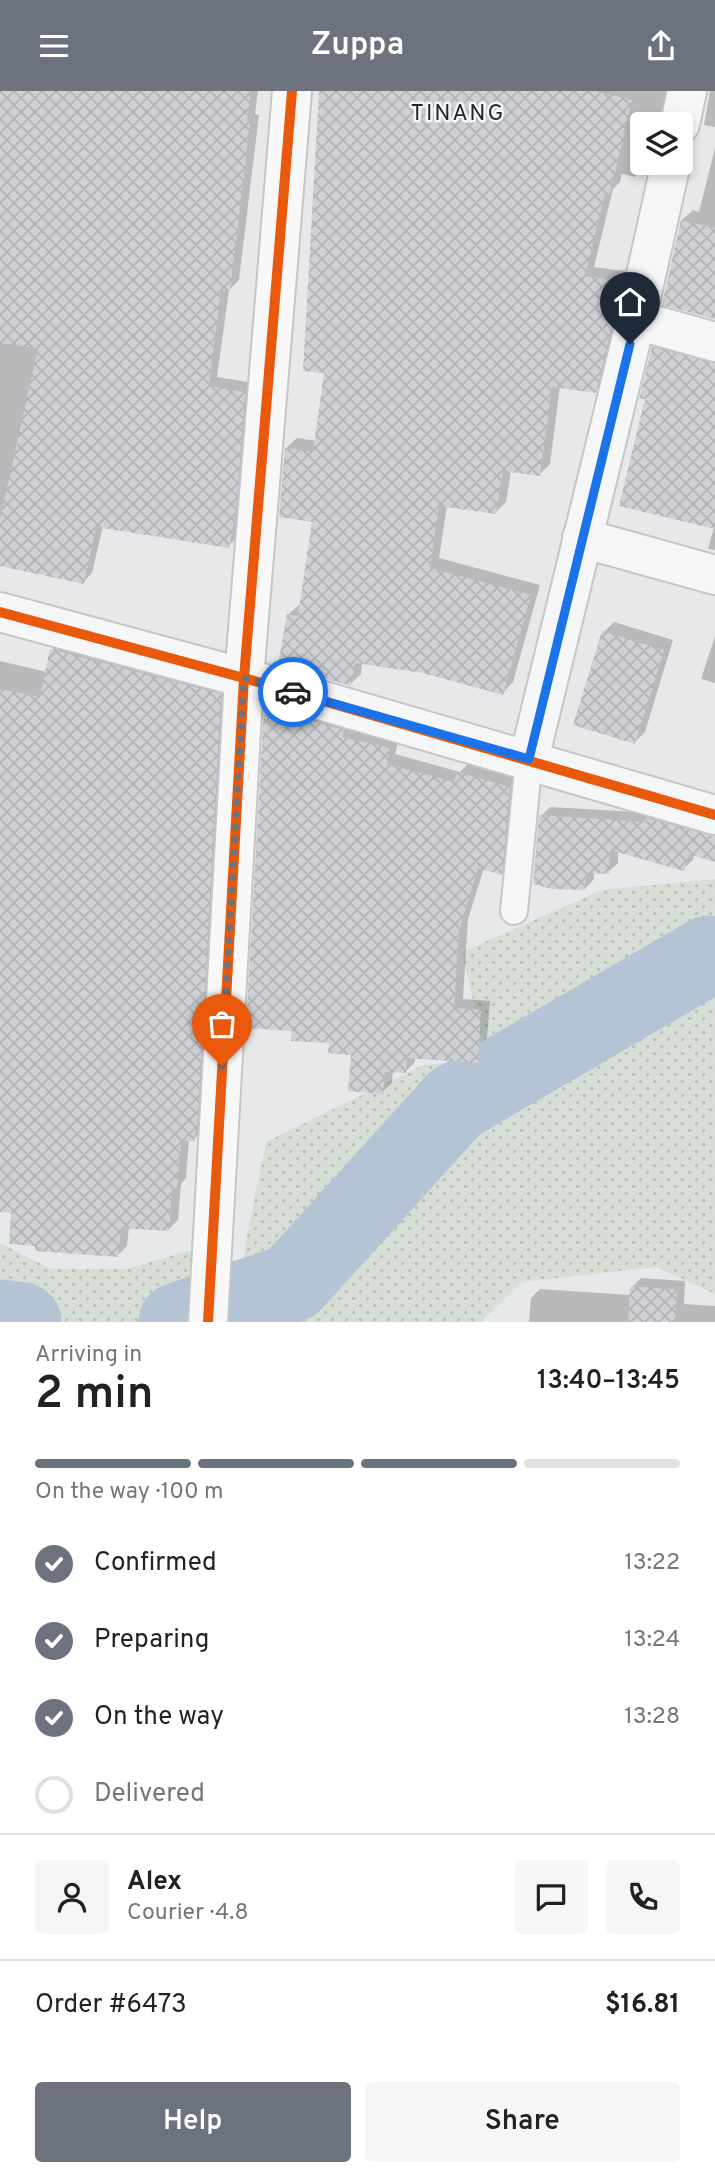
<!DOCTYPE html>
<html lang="en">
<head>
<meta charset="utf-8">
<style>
  :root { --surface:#fff; --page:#f6f6f6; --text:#222; --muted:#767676; --line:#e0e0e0; --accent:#6c737f }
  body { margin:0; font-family:Overpass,sans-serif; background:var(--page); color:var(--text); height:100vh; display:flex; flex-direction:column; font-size:26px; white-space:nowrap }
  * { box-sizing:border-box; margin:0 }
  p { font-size:23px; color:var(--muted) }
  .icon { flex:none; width:38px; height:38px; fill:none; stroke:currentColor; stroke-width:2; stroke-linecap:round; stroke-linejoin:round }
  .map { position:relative; height:1231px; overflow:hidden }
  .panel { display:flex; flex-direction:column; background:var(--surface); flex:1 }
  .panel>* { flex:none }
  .tools { position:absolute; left:630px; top:21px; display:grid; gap:14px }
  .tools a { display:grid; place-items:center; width:63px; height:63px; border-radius:7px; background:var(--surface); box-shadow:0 4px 10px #0003; font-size:35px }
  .pin { position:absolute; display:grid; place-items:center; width:60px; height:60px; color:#fff; margin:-72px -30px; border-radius:50% 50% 50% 0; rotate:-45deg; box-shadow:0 0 7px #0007 }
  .pin .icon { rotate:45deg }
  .courier { position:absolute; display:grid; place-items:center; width:70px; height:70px; margin:-35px; border:5px solid #1a73e8; border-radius:50%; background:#fff; color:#222; box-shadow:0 2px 9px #0007 }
  .overview em { font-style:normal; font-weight:600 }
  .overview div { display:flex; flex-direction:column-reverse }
  .overview { display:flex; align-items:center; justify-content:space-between; height:119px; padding:0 35px }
  h1 { font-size:46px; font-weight:600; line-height:52px }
  .bar { display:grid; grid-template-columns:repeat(4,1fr); gap:10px 7px; align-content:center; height:84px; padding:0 35px }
  .bar i { height:9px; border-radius:5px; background:var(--line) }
  .bar .current { background:var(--accent) }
  .bar p { grid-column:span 4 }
  .line { display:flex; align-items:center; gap:18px; padding:0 35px; border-top:2px solid var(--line) }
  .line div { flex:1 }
  .round { display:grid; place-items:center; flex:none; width:74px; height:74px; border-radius:7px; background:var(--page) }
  ol { padding:0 35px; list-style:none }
  li { display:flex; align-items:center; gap:21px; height:77px }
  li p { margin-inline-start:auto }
  li .icon { padding:7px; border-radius:50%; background:var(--accent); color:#fff; stroke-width:4 }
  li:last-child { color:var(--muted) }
  li i { width:38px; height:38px; border:4px solid var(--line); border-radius:50% }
  .primary-button { display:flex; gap:14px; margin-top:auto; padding:14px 35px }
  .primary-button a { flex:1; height:80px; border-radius:7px; background:var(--accent); color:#fff; font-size:28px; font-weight:600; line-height:80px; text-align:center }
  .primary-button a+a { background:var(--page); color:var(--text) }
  header { display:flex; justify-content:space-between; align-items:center; height:91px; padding:0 35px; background:var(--accent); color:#fff; font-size:32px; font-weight:600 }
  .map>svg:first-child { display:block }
  .grass { fill:url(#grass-dots) }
  .shadow { fill:#0003 }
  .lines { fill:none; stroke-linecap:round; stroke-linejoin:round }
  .river { stroke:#b4c4d5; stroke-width:79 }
  .building { fill:url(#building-cross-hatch) }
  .lane-casing { stroke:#c4c6c8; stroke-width:30 }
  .street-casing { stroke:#c4c6c8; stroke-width:42 }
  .secondary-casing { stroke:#c4c6c8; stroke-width:42 }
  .lane { stroke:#f5f6f7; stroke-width:26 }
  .street { stroke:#f5f6f7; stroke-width:38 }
  .secondary { stroke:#f8f8f8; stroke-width:38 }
  .cycleway-casing { stroke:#f4f6f9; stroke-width:15 }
  .cycleway { stroke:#e8590c; stroke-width:10 }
  .done { stroke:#6c737f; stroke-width:7; stroke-dasharray:0 12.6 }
  .route { stroke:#1a73e8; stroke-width:9 }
  .labels { text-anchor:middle; stroke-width:5; stroke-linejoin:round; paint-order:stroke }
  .quarter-label { font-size:23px; letter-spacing:2px; fill:#1d2536; stroke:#f4f6f9 }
</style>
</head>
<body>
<header><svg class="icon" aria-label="menu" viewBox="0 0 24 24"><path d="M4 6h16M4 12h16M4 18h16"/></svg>Zuppa<svg class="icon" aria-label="share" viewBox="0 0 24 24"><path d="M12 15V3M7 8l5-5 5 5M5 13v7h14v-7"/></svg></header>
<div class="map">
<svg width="715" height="1231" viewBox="0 0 715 1231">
  <defs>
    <pattern id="grass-dots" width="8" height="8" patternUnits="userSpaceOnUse" patternTransform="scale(1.75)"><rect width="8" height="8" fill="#d6ded6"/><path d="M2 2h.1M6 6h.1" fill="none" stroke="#b8bfb9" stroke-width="1.8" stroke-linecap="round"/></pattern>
    <pattern id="building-cross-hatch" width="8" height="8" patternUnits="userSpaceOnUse" patternTransform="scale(1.75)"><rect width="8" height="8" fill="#ced0d3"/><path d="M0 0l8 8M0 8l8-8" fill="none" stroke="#b1b3b6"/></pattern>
  </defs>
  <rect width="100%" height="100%" fill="#e6e8ea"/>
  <g class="grass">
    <polygon points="715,788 715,1203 656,1176 522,1191 481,1231 239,1231 245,1155 266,1051 423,974 486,968 462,861 602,799"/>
    <polygon points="0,1152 51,1178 126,1178 199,1157 198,1231 0,1231"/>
  </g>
  <g class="shadow">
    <polygon points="0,0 258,0 255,23 259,24 239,189 229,199 217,286 254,292 238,446 228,455 103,435 92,482 83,491 0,473"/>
    <polygon points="321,0 672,0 669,14 658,25 656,33 642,33 642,72 646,72 645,76 635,86 622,83 620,91 613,98 594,176 631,181 605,290 595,300 560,295 550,373 540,383 511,380 506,411 496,421 447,415 439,467 540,494 513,591 503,602 423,580 362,572 361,583 350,593 288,524 299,514 301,515 314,429 286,357 297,347 317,350 326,280"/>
    <polygon points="710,0 715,0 715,36 704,34"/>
    <polygon points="715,57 715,227 682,129 693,119 699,121"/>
    <polygon points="664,247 715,261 715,459 708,458 714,436 647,307 654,257"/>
    <polygon points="614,531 673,549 645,641 635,651 604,541"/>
    <polygon points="715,545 715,592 701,588"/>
    <polygon points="61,550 230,594 203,1039 193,1049 189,1048 186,1087 181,1093 178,1129 169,1138 129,1135 127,1155 118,1164 37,1153 13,1120 0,1119 0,570 47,581 52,559"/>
    <polygon points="275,607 399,648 395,663 460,681 468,673 519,687 511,773 501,782 484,777 468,828 463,908 490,910 486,960 477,970 415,965 415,971 405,981 393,980 392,992 382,1001 353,963 331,951 294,939 248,936 266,616"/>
    <polygon points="550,716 653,722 715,735 715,769 694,763 693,769 683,778 618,759 618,772 608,781 594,780 594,788 585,798 541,725"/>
    <polygon points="641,1187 685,1190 684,1213 715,1215 715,1231 529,1231 531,1207 540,1198 631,1204 632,1196"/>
  </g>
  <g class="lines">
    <g class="river">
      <polyline points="0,1228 22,1231"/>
      <polyline points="178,1231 292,1192 455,1012 709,864 715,865"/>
    </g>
  </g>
  <g class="building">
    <polygon points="0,0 251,0 247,32 250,33 230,200 221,199 209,295 245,301 236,421 229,457 96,436 84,493 0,475 0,429 38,257 0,252"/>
    <polygon points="319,0 595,0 632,9 610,103 605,102 585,185 622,190 596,302 552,296 540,385 503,380 496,423 439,415 430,477 531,504 503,604 423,582 355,572 351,595 278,574 287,523 298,525 312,431 279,426 285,357 313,361 324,282 303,280"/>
    <polygon points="681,129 715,137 715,228 662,214"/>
    <polygon points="652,256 715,272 715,438 619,415 645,308 639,308"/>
    <polygon points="602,540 664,559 635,653 573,634"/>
    <polygon points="50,558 221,603 198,1024 194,1051 181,1049 177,1099 172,1098 169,1140 121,1137 118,1166 35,1160 35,1155 9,1153 11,1122 0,1121 0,598 40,606"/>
    <polygon points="264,616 344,639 342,646 390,657 387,673 454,691 457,681 510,696 502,784 478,777 459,839 454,917 481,919 478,972 407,967 406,982 385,981 383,1003 348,1000 351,964 328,962 329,952 291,950 292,940 246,937"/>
    <polygon points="539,724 644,731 646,727 715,745 715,771 689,763 684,780 610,759 609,783 586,782 585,799 552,798 533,793"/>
    <polygon points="630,1195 677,1199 675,1231 628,1231"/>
  </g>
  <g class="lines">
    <defs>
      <polyline id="lane" points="514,820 529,668"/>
      <g id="street">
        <polyline points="680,33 687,0"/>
        <polyline points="636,229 715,251"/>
        <polyline points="582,447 715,484"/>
        <polyline points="0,521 244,587 715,724"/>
        <polyline points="529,668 636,229 671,72"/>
      </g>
      <polyline id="secondary" points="208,1231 244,587 292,0"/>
    </defs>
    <use href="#lane" class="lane-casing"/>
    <use href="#street" class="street-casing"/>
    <use href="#secondary" class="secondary-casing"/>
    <use href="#lane" class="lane"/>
    <use href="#street" class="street"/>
    <use href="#secondary" class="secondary"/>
    <defs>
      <g id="cycleway">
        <polyline points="0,521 244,587 715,724"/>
        <polyline points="208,1231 244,587 292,0"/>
      </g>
    </defs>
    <use href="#cycleway" class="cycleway-casing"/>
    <use href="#cycleway" class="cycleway"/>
  </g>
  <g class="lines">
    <polyline class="done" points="222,975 244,587 293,601"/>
    <polyline class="route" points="293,601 529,668 630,253"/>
  </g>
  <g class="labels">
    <g class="quarter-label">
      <text x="458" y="29">TINANG</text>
    </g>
  </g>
</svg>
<div class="tools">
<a><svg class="icon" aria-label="layers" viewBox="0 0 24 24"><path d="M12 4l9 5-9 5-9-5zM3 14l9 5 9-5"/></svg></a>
</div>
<div class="pin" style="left:222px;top:975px;background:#ea580c"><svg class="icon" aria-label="bag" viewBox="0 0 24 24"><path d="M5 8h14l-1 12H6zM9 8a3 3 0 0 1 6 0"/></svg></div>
<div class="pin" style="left:630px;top:253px;background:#1f2937"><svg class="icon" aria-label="home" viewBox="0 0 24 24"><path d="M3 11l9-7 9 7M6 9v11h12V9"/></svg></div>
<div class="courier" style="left:293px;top:601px"><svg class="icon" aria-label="car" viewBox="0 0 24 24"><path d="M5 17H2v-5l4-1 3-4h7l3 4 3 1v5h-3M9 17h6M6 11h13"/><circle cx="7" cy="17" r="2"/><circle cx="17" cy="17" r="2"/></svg></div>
</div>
<section class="panel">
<div class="overview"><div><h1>2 min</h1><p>Arriving in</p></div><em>13:40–13:45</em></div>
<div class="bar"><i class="current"></i><i class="current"></i><i class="current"></i><i></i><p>On the way · 100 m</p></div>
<ol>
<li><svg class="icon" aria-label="check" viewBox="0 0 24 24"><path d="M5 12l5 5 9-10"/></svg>Confirmed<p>13:22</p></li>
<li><svg class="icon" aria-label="check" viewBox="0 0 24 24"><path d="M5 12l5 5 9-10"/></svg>Preparing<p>13:24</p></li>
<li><svg class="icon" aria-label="check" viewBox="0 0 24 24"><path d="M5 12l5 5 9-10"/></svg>On the way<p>13:28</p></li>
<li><i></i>Delivered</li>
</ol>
<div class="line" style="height:126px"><a class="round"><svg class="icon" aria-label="person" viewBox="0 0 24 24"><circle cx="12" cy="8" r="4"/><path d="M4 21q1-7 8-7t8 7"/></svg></a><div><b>Alex</b><p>Courier · 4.8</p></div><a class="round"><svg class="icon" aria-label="chat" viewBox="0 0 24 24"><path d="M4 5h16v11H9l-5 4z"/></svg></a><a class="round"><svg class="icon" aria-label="phone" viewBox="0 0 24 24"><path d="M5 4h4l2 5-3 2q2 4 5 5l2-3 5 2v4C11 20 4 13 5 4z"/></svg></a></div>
<div class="line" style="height:91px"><div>Order #6473</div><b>$16.81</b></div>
<div class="primary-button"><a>Help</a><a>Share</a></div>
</section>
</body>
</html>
